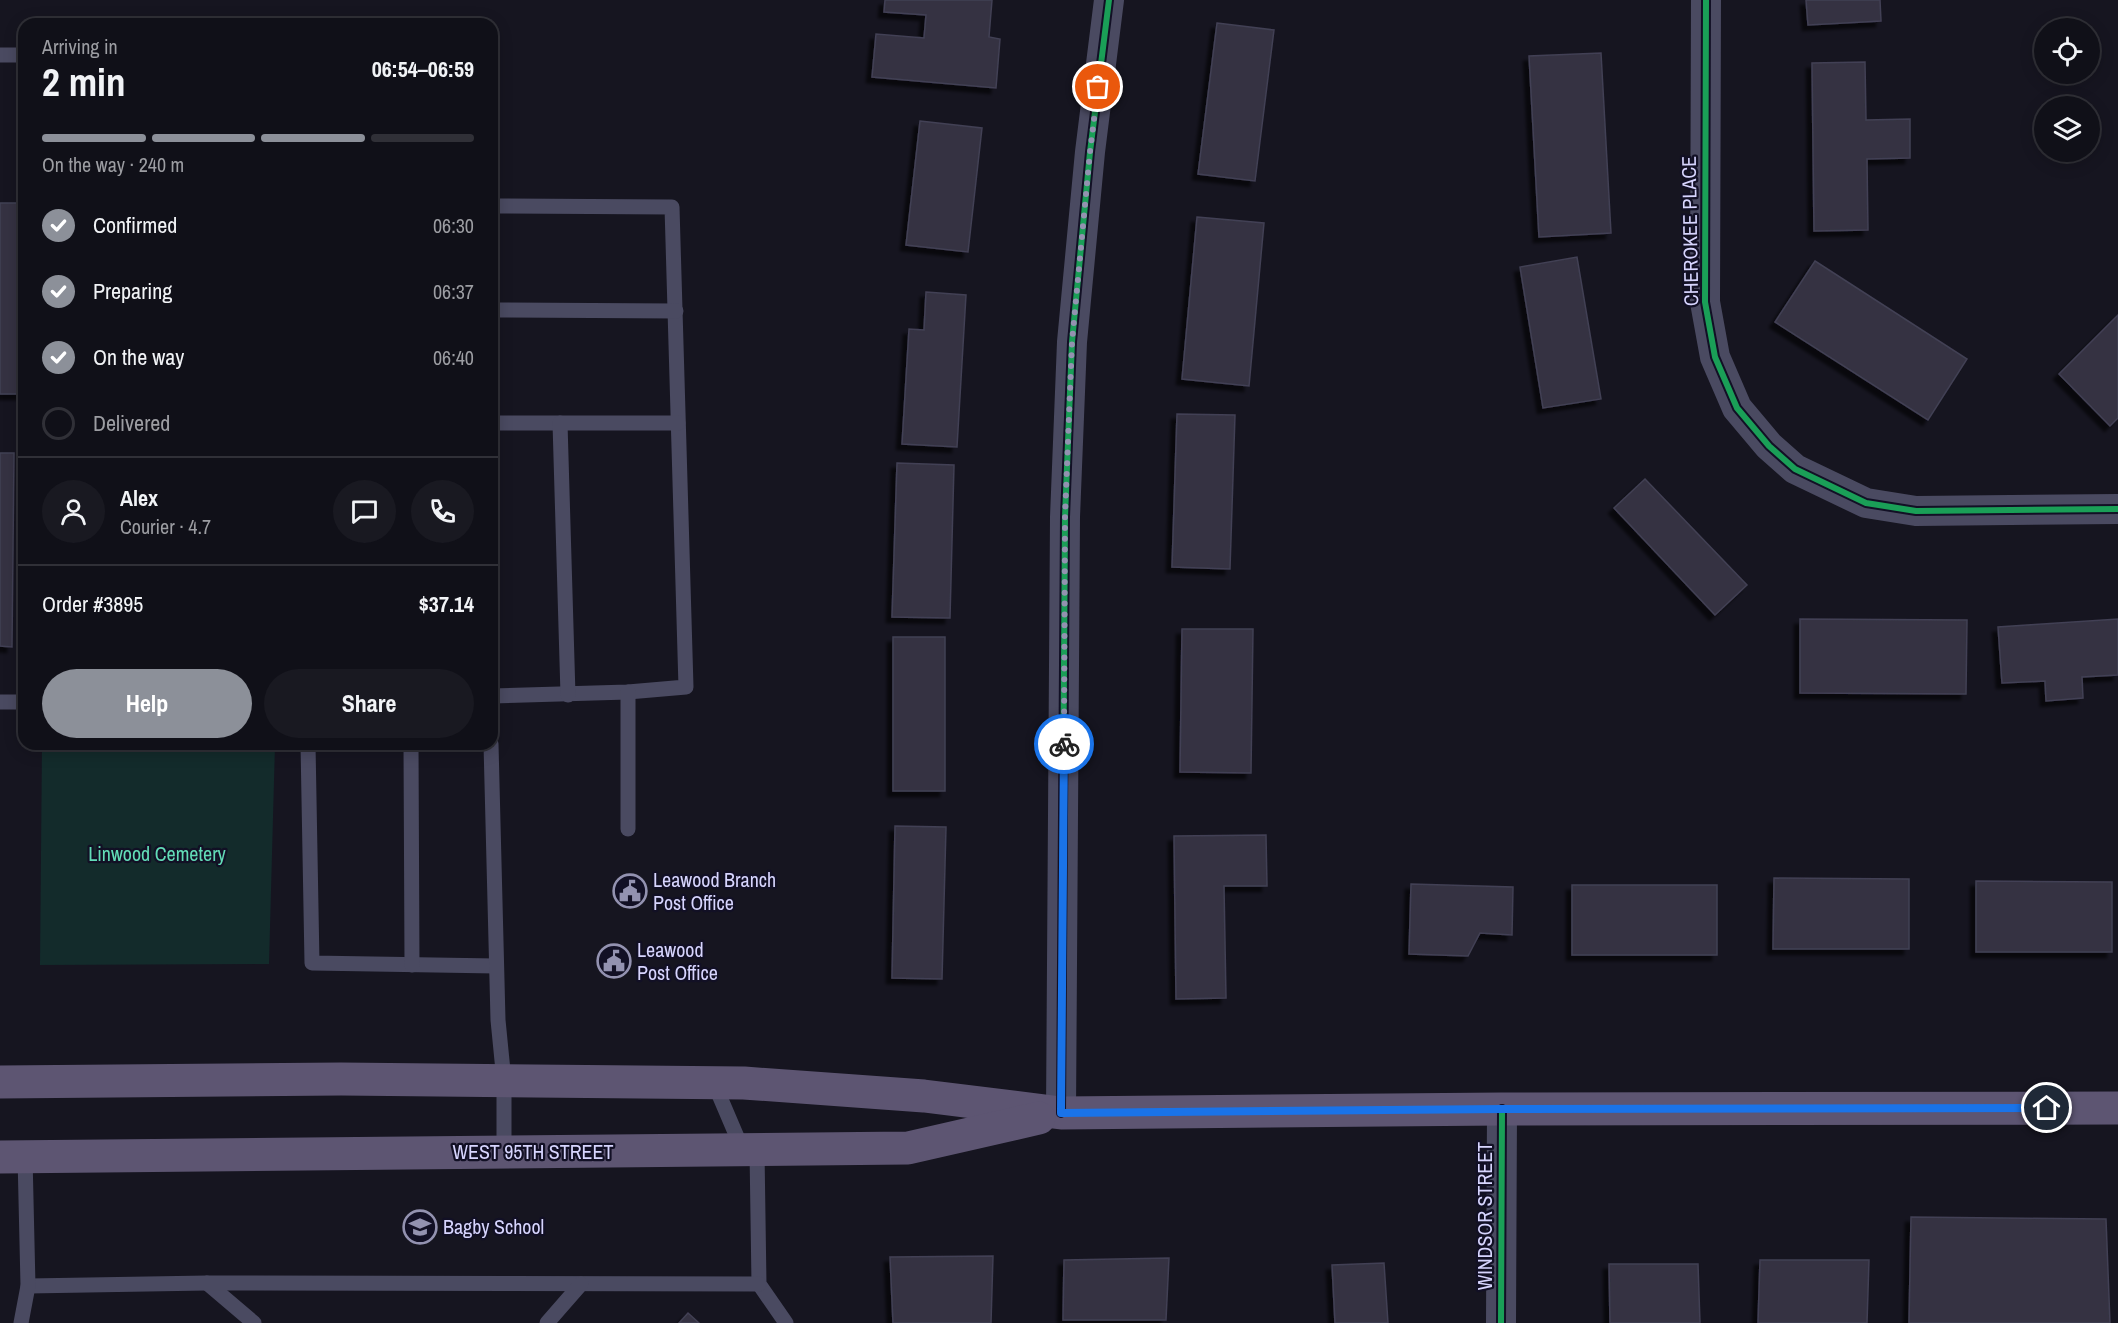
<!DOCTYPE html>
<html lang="en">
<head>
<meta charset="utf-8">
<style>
  :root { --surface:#101018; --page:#191921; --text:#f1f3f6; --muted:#9c9da2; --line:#303037; --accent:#8c9099 }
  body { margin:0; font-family:"Archivo Narrow",sans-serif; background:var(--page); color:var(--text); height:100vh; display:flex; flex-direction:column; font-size:22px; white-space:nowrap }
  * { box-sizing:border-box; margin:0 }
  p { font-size:20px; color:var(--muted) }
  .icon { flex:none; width:33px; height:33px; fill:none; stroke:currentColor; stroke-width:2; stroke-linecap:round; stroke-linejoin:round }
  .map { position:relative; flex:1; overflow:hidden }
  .side { position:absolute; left:18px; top:18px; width:480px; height:732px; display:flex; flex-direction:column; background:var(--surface); border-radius:18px; box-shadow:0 3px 15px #0003,0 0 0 2px var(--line) }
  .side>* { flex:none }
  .tools { position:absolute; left:2034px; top:18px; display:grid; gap:12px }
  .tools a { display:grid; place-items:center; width:66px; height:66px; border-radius:50%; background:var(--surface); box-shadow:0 3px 15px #0003,0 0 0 2px var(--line); font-size:30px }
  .pin { position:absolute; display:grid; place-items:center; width:51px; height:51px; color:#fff; margin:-26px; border:3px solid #fff; border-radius:50%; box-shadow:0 2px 6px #0007 }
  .courier { position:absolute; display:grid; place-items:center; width:60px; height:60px; margin:-30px; border:4px solid #1a73e8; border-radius:50%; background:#fff; color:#222; box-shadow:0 2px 8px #0007 }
  .head em { font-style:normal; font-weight:700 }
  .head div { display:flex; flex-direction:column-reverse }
  .head { display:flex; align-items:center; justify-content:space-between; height:102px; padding:0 24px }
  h1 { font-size:39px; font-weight:700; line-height:45px }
  .bar { display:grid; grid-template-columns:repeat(4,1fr); gap:9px 6px; align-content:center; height:72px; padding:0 24px }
  .bar i { height:8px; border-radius:4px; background:var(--line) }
  .bar .selected { background:var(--accent) }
  .bar p { grid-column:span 4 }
  .line { display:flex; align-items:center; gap:15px; padding:0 24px; border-top:2px solid var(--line) }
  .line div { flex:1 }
  .round { display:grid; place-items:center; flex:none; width:63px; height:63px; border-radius:32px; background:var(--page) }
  ol { padding:0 24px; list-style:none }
  li { display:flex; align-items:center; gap:18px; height:66px }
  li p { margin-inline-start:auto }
  li .icon { padding:6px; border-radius:50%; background:var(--accent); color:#fff; stroke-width:4 }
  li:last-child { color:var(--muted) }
  li i { width:33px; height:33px; border:3px solid var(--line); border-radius:50% }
  .cta { display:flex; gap:12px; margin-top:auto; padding:12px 24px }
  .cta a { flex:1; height:69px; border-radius:36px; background:var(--accent); color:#fff; font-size:24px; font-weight:700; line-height:69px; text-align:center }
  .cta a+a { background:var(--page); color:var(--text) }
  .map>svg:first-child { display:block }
  .green { fill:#132b2b }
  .building { fill:#343342; stroke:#424054; stroke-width:1.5; filter:url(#shadow) }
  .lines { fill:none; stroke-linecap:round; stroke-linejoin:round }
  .service { stroke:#4a4a61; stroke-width:15 }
  .minor { stroke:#4a4a61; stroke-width:30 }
  .primary { stroke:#5d5572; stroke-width:33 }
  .cycleway-casing { stroke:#121025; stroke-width:10 }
  .cycleway { stroke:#1a9f57; stroke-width:6 }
  .done { stroke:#9392b0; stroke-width:6; stroke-dasharray:0 10.8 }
  .route { stroke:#1a73e8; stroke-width:8 }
  .labels { text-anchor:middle; stroke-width:4.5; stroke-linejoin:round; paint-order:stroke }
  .street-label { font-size:20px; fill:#d7d5fe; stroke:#121025 }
  .park-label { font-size:20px; fill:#62dcb7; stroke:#121025 }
  .poi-label { font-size:20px; fill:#d7d5fe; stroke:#121025; text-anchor:start }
</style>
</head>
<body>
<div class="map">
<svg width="2118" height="1323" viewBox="0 0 2118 1323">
  <defs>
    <filter id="shadow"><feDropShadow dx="-5.5" dy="5.5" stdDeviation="1.5" flood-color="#0009"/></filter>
  </defs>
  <rect width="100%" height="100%" fill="#161520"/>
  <polygon class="green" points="42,744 275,744 269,964 40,965"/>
  <g class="building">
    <polygon points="885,0 992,0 989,37 1000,39 996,88 872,77 876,34 924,38 926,15 884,12"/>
    <polygon points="1806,0 1880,0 1881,21 1808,25"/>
    <polygon points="1217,23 1274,30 1255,181 1198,174"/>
    <polygon points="1601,53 1611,233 1539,237 1529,56"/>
    <polygon points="1865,62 1866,120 1910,119 1910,158 1867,159 1868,230 1814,231 1812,63"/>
    <polygon points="920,121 982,128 968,252 906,245"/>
    <rect x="0" y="203" width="24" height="191"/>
    <polygon points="1197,217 1264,223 1249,386 1182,379"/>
    <polygon points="1577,257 1601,399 1543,408 1520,267"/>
    <polygon points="1815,261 1967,359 1928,420 1775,322"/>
    <polygon points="926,292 966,295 957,447 902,444 909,329 924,330"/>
    <polygon points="2118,315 2118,418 2110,426 2059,374"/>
    <polygon points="1177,414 1235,415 1230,569 1172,567"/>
    <polygon points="0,453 14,453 12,647 0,646"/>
    <polygon points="897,463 954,465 950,618 892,617"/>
    <polygon points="1645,479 1747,585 1715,615 1614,508"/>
    <polygon points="1800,619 1967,620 1966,694 1800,693"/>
    <polygon points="2118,619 2118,675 2082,677 2083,698 2046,701 2045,681 2002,683 1998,627"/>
    <polygon points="1182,629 1253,629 1251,773 1180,772"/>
    <rect x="893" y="637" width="52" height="154"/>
    <polygon points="895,826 946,827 942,979 892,978"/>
    <polygon points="1266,835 1267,886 1224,886 1226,998 1176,999 1174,836"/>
    <polygon points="1774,878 1909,879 1909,949 1773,949"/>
    <polygon points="1976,881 2112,882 2112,952 1976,952"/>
    <polygon points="1411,884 1513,887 1512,935 1480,933 1468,956 1409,954"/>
    <rect x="1572" y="885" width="145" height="70"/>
    <polygon points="1911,1217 2106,1219 2110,1323 1909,1323"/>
    <polygon points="993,1256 991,1323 893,1323 890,1257"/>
    <polygon points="1169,1258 1166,1320 1063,1320 1064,1260"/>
    <polygon points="1760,1260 1869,1260 1867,1323 1758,1323"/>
    <polygon points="1384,1263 1388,1323 1335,1323 1332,1265"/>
    <polygon points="1609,1264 1698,1264 1700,1323 1610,1323"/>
    <polygon points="688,1313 699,1323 679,1323"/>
  </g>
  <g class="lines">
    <g class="service">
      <polyline points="0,55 24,55"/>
      <polyline points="492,206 672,207 686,687 628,692 492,696"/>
      <polyline points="492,310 676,311"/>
      <polyline points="492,423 560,423"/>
      <polyline points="628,692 628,829"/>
      <polyline points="568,695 560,423 678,423"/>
      <polyline points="0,702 24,702"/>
      <polyline points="308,744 312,963 496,966"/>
      <polyline points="411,744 412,965"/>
      <polyline points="491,744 498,1020 504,1081 504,1152"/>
      <polyline points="714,1083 743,1151"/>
      <polyline points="757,1151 759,1284 786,1323"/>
      <polyline points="207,1283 254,1323"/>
      <polyline points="28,1286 207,1283 759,1284"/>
      <polyline points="21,1323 28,1286 25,1156"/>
      <polyline points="547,1323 581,1284"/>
    </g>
    <g class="minor">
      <polyline points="1706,0 1705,302 1715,357 1737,408 1769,446 1795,469 1866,503 1916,511 2118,509"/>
      <polyline points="1061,1113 1065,517 1072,342 1090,152 1109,0"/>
      <polyline points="1501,1323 1502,1109"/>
    </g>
    <g class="primary">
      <polyline points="0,1082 341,1079 744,1083 924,1096 1061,1113 1502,1109 2118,1108"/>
      <polyline points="0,1157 908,1148 1039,1118"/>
    </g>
    <defs>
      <g id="cycleway">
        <polyline points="1706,0 1705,302 1715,357 1737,408 1769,446 1795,469 1866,503 1916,511 2118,509"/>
        <polyline points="1061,1113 1065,517 1072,342 1090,152 1109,0"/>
        <polyline points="1501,1323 1502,1109"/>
      </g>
    </defs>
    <use href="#cycleway" class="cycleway-casing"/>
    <use href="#cycleway" class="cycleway"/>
  </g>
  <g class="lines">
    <polyline class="done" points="1064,744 1065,516 1072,342 1090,152 1098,87"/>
    <polyline class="route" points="1064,744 1061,1113 1502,1109 2047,1108"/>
  </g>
  <defs>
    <symbol id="civic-ring" viewBox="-11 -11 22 22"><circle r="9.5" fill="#121025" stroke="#9392b0" stroke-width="1.5"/><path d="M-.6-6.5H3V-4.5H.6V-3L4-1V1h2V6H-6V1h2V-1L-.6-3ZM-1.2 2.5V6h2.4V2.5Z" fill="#9392b0"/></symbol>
    <symbol id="school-ring" viewBox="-11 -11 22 22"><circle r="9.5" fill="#121025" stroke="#9392b0" stroke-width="1.5"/><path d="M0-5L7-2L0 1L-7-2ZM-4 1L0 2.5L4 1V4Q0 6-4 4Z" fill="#9392b0"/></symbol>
  </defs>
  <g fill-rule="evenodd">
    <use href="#civic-ring" x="611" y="872" width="38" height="38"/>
    <use href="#civic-ring" x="595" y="942" width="38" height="38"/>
    <use href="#school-ring" x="401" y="1208" width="38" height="38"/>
  </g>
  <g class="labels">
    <g class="street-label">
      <text transform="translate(1690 231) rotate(-91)" y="7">CHEROKEE PLACE</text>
      <text x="533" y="1159">WEST 95TH STREET</text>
      <text transform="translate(1485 1216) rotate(-90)" y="7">WINDSOR STREET</text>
    </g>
    <g class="park-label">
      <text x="157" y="861">Linwood Cemetery</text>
    </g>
    <g class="poi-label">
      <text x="653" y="887">Leawood Branch<tspan x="653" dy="23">Post Office</tspan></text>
      <text x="637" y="957">Leawood<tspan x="637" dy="23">Post Office</tspan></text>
      <text x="443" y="1234">Bagby School</text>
    </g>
  </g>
</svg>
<div class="tools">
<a><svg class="icon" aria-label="locate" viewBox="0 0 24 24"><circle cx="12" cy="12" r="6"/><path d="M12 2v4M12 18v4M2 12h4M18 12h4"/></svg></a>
<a><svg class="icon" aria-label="layers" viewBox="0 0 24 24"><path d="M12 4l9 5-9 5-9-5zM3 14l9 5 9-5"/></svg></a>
</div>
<div class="pin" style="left:1098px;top:87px;background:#ea580c"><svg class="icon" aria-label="bag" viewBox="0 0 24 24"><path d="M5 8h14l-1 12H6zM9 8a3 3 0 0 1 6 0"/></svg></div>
<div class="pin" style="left:2047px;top:1108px;background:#1f2937"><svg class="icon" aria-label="home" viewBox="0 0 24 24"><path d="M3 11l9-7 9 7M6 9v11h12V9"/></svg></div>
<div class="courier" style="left:1064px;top:744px"><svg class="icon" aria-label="bike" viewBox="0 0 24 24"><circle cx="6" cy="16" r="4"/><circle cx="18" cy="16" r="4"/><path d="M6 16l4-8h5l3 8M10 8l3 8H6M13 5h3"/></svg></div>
<section class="side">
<div class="head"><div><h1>2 min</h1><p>Arriving in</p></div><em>06:54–06:59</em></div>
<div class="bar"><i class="selected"></i><i class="selected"></i><i class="selected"></i><i></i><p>On the way · 240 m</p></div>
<ol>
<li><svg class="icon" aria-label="check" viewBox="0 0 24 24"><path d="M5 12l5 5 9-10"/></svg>Confirmed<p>06:30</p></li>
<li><svg class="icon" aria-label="check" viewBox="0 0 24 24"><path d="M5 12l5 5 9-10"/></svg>Preparing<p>06:37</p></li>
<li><svg class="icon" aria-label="check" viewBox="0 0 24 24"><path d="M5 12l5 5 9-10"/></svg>On the way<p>06:40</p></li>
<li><i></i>Delivered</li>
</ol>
<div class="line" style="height:108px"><a class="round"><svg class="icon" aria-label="person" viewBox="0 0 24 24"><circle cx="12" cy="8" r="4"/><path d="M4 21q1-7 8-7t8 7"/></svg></a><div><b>Alex</b><p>Courier · 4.7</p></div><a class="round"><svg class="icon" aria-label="chat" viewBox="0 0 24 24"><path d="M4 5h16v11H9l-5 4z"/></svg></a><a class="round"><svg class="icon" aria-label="phone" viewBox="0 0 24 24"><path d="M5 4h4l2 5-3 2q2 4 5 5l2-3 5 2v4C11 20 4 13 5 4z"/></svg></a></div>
<div class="line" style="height:78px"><div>Order #3895</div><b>$37.14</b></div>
<div class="cta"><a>Help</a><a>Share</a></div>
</section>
</div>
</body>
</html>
